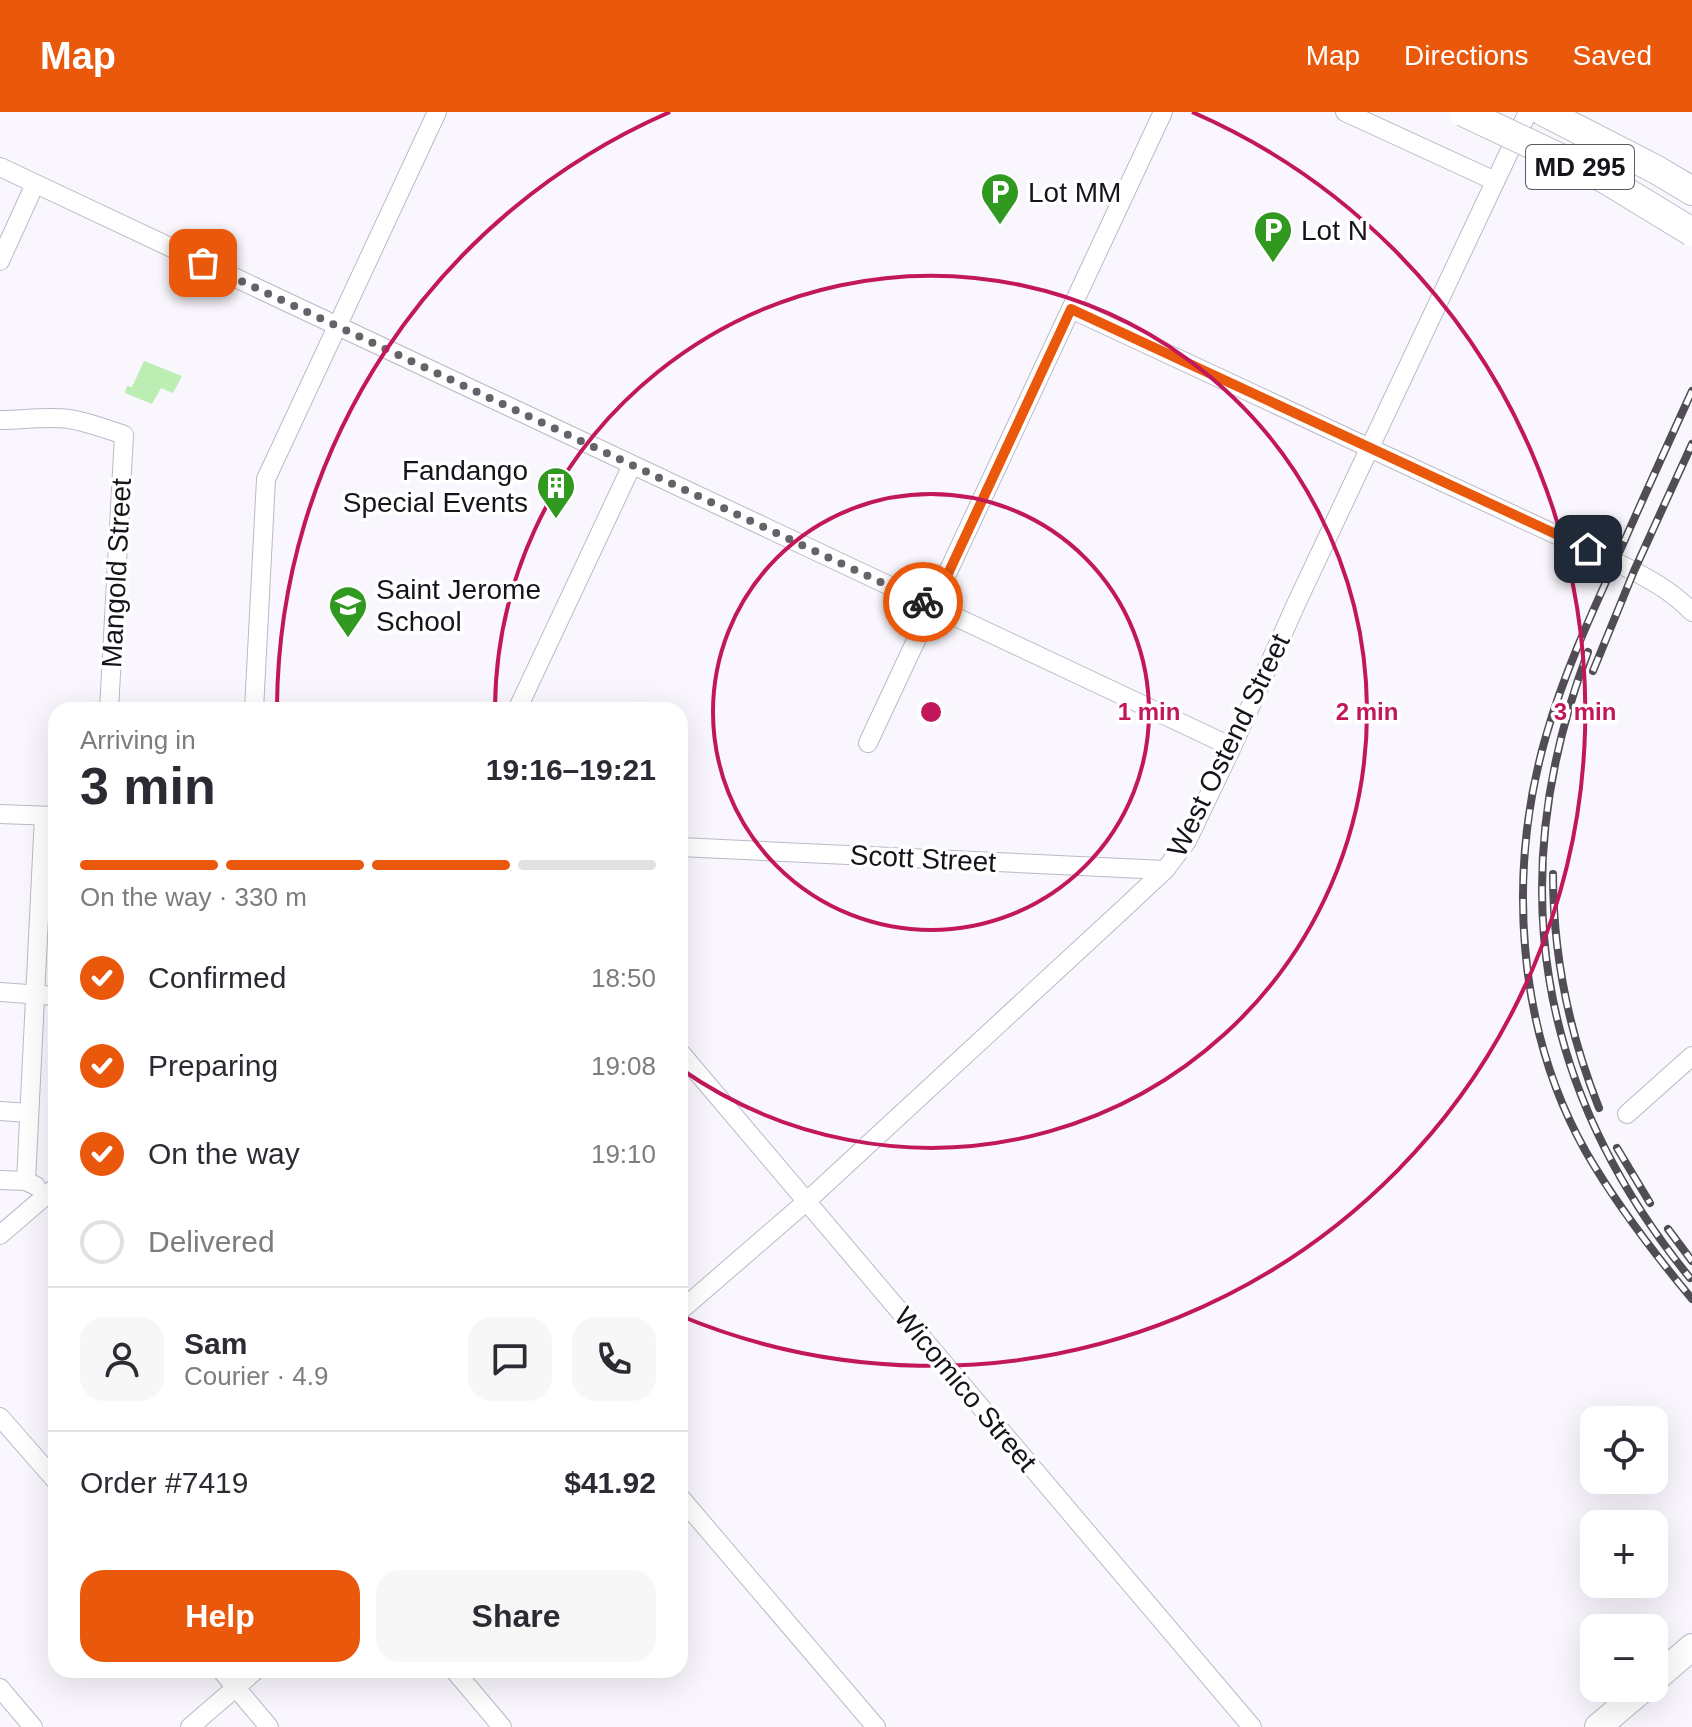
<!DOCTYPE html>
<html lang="en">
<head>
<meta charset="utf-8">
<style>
  :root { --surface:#fff; --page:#f7f7f7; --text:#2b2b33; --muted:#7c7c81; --line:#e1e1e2; --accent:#ea580c }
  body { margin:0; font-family:Arial,sans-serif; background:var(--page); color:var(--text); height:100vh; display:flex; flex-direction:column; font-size:30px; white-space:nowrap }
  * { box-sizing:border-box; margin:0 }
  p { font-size:26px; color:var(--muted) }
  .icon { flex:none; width:44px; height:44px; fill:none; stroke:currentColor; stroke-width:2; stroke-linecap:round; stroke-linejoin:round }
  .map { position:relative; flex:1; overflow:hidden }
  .panel { position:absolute; left:48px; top:590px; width:640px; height:976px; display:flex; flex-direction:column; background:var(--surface); border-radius:24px; box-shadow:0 8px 32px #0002 }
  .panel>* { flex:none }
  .buttons { position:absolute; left:1580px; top:1294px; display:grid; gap:16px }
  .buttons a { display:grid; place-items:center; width:88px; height:88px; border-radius:16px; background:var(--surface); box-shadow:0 8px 32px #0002; font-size:40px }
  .pin { position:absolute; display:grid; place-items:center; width:68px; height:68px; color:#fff; margin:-34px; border-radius:16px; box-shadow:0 4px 12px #0006 }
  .courier { position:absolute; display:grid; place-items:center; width:80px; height:80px; margin:-40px; border:6px solid #ea580c; border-radius:50%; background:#fff; color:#222; box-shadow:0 2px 10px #0007 }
  .summary em { font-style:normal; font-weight:700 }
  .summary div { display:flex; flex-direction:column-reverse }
  .summary { display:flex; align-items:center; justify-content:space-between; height:136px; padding:0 32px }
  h1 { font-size:52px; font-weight:700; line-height:60px }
  .bar { display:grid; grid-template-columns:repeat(4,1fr); gap:12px 8px; align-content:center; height:96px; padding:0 32px }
  .bar i { height:10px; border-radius:6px; background:var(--line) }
  .bar .on { background:var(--accent) }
  .bar p { grid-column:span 4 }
  .line { display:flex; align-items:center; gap:20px; padding:0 32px; border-top:2px solid var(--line) }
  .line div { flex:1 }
  .round { display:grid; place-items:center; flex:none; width:84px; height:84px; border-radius:24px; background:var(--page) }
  ol { padding:0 32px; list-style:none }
  li { display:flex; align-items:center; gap:24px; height:88px }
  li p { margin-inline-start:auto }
  li .icon { padding:8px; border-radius:50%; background:var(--accent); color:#fff; stroke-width:4 }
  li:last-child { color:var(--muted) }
  li i { width:44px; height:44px; border:4px solid var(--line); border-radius:50% }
  .cta { display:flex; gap:16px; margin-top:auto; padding:16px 32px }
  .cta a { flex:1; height:92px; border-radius:24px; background:var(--accent); color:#fff; font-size:32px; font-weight:700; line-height:92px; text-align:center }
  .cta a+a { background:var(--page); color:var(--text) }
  header { display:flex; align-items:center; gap:48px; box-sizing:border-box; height:112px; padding:0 40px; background:var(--accent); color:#fff }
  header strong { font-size:38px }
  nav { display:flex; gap:44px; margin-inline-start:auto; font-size:28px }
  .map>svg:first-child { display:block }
  .green { fill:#bceeb4 }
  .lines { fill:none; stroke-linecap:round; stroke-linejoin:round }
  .street-casing { stroke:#bdb8c7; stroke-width:20 }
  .secondary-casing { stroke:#bdb8c7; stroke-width:28 }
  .primary-casing { stroke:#bdb8c7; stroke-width:30 }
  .street { stroke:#fff; stroke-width:18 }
  .secondary { stroke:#fff; stroke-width:26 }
  .primary { stroke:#fff; stroke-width:28 }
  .rail-casing { stroke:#504e54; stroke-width:8 }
  .rail { stroke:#fff; stroke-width:5; stroke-dasharray:15; stroke-linecap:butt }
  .primary-bridge-casing { stroke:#bdb8c7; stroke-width:30; stroke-linecap:butt }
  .primary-bridge { stroke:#fff; stroke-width:28 }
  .done { stroke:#656369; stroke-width:8; stroke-dasharray:0 14.4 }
  .route { stroke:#ea580c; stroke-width:10 }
  .ring { fill:none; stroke:#c2185b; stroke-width:4 }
  .labels { text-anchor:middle; stroke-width:7; stroke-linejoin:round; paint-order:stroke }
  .shield { fill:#fff; stroke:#5c5a5f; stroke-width:2 }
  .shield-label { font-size:26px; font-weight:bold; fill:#16141a }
  .poi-label { font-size:28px; fill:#16141a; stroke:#fff; text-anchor:start }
  .street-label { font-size:28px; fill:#16141a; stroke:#fff }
  .centre { fill:#c2185b; stroke:#fff; stroke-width:4 }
  .ring-label { font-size:24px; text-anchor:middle; font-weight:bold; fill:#c2185b; stroke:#fff; stroke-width:7; stroke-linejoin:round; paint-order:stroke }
</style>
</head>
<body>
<header>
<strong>Map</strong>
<nav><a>Map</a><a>Directions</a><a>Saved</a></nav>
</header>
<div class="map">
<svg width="1692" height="1615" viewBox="0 0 1692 1615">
  <rect width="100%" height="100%" fill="#f9f7fd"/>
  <polygon class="green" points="144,249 182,264 173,281 161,276 152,292 125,281 127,274 132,275"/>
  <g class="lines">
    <defs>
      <g id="street">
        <polyline points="1345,0 1495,69"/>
        <polyline points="0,55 1232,635"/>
        <polyline points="0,149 35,72"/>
        <path d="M 1071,197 L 1634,459 C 1656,471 1675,482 1692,500"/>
        <path d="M 0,308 C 23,308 46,304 69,307 C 88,310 106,317 124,323 L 109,598"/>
        <polyline points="254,598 266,367 437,0"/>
        <polyline points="517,598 632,353"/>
        <polyline points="868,631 1163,0"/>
        <polyline points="0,702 53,704"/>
        <polyline points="680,735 1165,758"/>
        <polyline points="0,880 56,884"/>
        <polyline points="680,940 1252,1615"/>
        <polyline points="0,999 29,1001"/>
        <polyline points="1627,1002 1692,944"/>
        <polyline points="0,1068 26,1069 36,1074"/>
        <polyline points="26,1069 44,704"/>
        <polyline points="0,1123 56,1075"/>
        <polyline points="680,1199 807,1089 1119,801 1165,758 1187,729 1232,635 1297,490 1528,0"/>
        <polyline points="0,1305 56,1369"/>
        <polyline points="680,1385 876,1615"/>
        <polyline points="221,1558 269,1615"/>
        <polyline points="454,1558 502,1615"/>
        <polyline points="0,1576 33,1615"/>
        <polyline points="190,1615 256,1558"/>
      </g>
      <g id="secondary">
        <polyline points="1654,1568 1692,1535"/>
        <polyline points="1598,1615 1644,1576"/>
      </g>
      <polyline id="primary" points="1544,0 1657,58 1692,79"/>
    </defs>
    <use href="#street" class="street-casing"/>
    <use href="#secondary" class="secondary-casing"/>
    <use href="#primary" class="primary-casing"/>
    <use href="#street" class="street"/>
    <use href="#secondary" class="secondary"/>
    <use href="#primary" class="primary"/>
    <defs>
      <g id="rail">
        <path d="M 1692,279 C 1666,336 1640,393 1615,450 C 1589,507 1563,564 1546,624 C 1507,759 1516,916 1586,1040 C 1616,1092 1653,1140 1692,1187"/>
        <path d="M 1588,540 C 1502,768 1537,978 1690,1166"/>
        <polyline points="1593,559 1634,459 1692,332"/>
        <path d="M 1553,762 C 1553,843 1569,921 1599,996"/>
        <polyline points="1617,1036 1650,1091"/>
        <polyline points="1668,1117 1692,1149"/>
      </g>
    </defs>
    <use href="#rail" class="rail-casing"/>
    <use href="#rail" class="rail"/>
    <defs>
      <polyline id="primary-bridge" points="1463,0 1605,67 1692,120"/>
    </defs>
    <use href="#primary-bridge" class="primary-bridge-casing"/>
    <use href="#primary-bridge" class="primary-bridge"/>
  </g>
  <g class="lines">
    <polyline class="done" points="203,151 923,490"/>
    <polyline class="route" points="923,490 933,494 1071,197 1588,437"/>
  </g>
  <g class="ring">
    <circle cx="931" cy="600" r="218"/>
    <path d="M495 596A436 436 0 1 1 681 957"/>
    <path d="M277 594A654 654 0 0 1 670 0M1192 0A654 654 0 0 1 681 1204"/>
  </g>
  <defs>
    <symbol id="parking-pin" viewBox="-11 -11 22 30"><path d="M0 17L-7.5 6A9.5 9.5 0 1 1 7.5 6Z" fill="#319820" stroke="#fff"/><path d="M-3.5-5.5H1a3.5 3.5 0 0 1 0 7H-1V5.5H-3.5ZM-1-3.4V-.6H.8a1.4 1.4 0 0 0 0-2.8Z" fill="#fff"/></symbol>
    <symbol id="building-pin" viewBox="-11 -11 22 30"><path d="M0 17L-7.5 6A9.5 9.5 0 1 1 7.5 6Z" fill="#319820" stroke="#fff"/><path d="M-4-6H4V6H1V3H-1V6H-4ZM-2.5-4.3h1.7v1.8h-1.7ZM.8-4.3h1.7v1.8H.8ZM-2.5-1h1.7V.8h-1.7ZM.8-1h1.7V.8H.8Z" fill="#fff"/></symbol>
    <symbol id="school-pin" viewBox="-11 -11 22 30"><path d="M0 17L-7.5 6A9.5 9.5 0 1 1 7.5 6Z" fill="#319820" stroke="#fff"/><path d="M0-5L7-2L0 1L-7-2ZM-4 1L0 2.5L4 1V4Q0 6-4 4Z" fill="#fff"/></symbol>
  </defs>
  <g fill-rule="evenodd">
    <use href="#parking-pin" x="978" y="58" width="44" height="60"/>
    <use href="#parking-pin" x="1251" y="96" width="44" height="60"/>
    <use href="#building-pin" x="534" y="352" width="44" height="60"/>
    <use href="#school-pin" x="326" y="471" width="44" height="60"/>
  </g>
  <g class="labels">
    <rect class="shield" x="1526" y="33" width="108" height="44" rx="6"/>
    <g class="shield-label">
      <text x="1580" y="64">MD 295</text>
    </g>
    <g class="poi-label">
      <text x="1028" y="90">Lot MM</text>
      <text x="1301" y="128">Lot N</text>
      <text x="528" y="368" text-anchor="end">Fandango<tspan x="528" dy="32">Special Events</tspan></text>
      <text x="376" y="487">Saint Jerome<tspan x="376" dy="32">School</tspan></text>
    </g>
    <g class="street-label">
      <text transform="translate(116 461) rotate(-87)" y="10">Mangold Street</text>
      <text transform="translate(1228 633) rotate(-64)" y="10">West Ostend Street</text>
      <text transform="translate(923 746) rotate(3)" y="10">Scott Street</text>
      <text transform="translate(966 1277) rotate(50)" y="10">Wicomico Street</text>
    </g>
  </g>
  <circle cx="931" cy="600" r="12" class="centre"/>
  <g class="ring-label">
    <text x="1149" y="608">1 min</text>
    <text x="1367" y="608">2 min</text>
    <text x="1585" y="608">3 min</text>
  </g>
</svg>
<div class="buttons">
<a><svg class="icon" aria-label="locate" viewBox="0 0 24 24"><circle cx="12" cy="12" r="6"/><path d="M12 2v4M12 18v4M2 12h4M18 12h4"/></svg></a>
<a>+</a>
<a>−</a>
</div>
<div class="pin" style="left:203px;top:151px;background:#ea580c"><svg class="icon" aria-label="bag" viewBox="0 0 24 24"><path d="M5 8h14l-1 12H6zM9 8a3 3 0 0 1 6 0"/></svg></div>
<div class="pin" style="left:1588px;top:437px;background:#1f2937"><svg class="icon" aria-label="home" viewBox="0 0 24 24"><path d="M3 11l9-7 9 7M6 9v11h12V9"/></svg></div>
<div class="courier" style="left:923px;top:490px"><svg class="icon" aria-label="bike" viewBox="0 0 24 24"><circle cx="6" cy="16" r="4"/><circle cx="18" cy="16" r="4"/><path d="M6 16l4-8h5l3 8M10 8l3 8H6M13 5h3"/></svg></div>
<section class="panel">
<div class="summary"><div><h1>3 min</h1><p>Arriving in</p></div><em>19:16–19:21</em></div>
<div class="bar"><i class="on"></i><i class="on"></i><i class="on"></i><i></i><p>On the way · 330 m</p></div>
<ol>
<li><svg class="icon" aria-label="check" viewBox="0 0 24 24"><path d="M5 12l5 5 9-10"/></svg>Confirmed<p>18:50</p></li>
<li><svg class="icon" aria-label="check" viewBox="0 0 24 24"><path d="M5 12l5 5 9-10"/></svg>Preparing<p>19:08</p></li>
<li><svg class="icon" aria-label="check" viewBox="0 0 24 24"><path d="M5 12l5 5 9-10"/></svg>On the way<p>19:10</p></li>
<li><i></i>Delivered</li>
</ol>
<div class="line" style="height:144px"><a class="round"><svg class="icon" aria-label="person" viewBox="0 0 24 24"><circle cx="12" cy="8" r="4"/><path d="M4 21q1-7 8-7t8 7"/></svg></a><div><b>Sam</b><p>Courier · 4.9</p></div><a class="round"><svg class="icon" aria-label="chat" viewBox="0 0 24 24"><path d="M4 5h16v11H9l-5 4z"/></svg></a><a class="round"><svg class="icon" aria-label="phone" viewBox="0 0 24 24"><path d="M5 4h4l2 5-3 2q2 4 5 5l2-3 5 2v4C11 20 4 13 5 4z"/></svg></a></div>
<div class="line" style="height:104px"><div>Order #7419</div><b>$41.92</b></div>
<div class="cta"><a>Help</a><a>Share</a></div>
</section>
</div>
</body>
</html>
